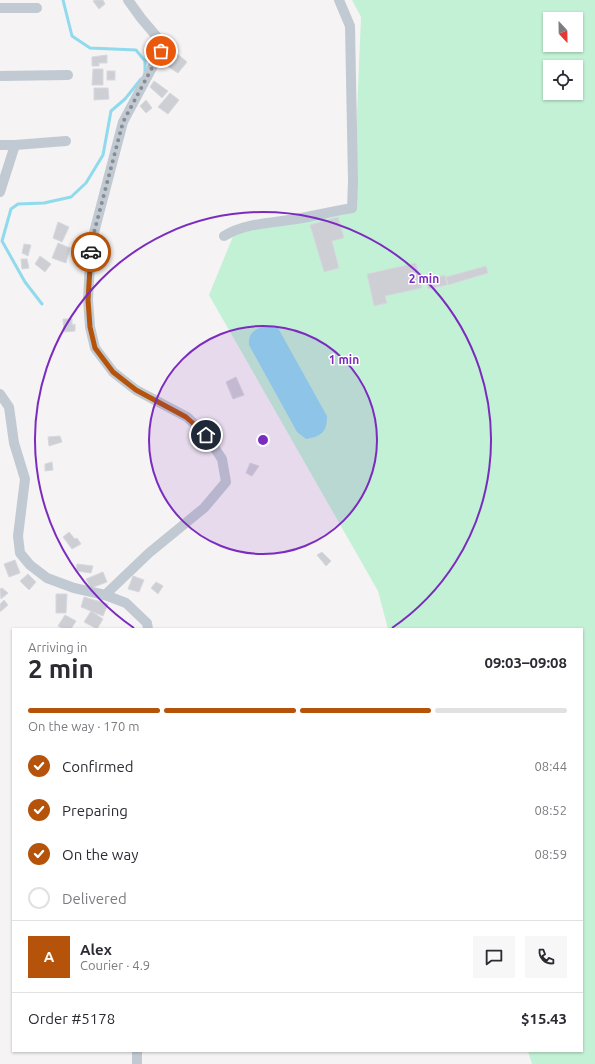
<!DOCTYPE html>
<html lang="en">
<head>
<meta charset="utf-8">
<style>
  :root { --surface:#fff; --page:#f7f7f7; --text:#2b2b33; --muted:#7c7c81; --line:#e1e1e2; --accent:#b45309 }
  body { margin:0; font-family:Ubuntu,sans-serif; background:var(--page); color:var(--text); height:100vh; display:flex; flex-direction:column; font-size:15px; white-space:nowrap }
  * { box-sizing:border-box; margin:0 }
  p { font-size:13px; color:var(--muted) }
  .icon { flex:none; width:22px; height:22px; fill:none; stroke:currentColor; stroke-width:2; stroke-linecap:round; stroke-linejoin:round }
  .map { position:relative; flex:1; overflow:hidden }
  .panel { position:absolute; left:12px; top:628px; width:571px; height:424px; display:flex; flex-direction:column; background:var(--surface); border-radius:0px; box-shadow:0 1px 3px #0004 }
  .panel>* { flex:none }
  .needle { width:26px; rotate:158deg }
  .controls { position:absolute; left:543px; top:12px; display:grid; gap:8px }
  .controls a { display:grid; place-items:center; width:40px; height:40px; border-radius:0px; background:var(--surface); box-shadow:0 1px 3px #0004; font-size:20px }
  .pin { position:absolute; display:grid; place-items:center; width:34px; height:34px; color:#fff; margin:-17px; border:2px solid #fff; border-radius:50%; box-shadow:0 1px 4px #0007 }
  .courier { position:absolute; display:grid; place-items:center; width:40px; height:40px; margin:-20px; border:3px solid #b45309; border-radius:50%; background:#fff; color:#222; box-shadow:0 1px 5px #0007 }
  .summary em { font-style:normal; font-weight:700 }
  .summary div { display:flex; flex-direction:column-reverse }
  .summary { display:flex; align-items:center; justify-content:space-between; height:68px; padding:0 16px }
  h1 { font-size:26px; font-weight:700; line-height:30px }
  .bar { display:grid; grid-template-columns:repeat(4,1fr); gap:6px 4px; align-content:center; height:48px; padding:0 16px }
  .bar i { height:5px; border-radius:3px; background:var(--line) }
  .bar .current { background:var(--accent) }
  .bar p { grid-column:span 4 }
  .line { display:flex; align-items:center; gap:10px; padding:0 16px; border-top:1px solid var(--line) }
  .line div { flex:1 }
  .round { display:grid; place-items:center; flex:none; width:42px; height:42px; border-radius:0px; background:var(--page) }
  ol { padding:0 16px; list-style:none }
  li { display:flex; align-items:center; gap:12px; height:44px }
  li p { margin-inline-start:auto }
  li .icon { padding:4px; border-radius:50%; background:var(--accent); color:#fff; stroke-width:4 }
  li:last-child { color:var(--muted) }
  li i { width:22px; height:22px; border:2px solid var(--line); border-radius:50% }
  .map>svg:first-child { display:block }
  .green { fill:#c3f1d5; fill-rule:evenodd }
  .water { fill:#90daee }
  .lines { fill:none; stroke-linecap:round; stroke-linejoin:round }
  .stream { stroke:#90daee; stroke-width:3 }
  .building { fill:#cdcfd5; stroke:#d7d9de }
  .minor { stroke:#c1cad2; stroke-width:10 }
  .done { stroke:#868d94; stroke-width:4; stroke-dasharray:0 7.2 }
  .route { stroke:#b45309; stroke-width:5 }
  .ring { fill:none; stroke:#7b2cbf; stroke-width:2 }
  .centre { fill:#7b2cbf; stroke:#fff; stroke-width:2 }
  .ring-label { font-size:12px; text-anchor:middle; font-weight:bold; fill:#7b2cbf; stroke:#fff; stroke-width:3; stroke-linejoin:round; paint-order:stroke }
</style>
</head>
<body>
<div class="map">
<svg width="595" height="1064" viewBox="0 0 595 1064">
  <rect width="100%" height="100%" fill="#f5f3f3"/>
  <path class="green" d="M 352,0 L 595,0 L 595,1064 L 532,1064 L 528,1051 L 582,1051 L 582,629 L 388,629 L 378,591 L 209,295 L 234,234 L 353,209 L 361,17 ZM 550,19 L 576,19 L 576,45 L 550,45 ZM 550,67 L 576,67 L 576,93 L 550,93 Z"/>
  <path class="water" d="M 264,326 L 278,328 L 327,416 C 327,432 322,436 306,439 L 297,432 L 249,345 C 248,333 254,330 264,326 Z"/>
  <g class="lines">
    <g class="stream">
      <polyline points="63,0 72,36 90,48 136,50 145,61 145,74"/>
      <polyline points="42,304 25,282 2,241 11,209 18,204 44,203 71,197 86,183 103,155 111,111 125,99 141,79"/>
    </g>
  </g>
  <g class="building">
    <polygon points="95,0 103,0 105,4 99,9 93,1"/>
    <polygon points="165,51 170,56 164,64 159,61"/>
    <polygon points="174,51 187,62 178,73 164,64"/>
    <polygon points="107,55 107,63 99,63 99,66 92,66 92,57"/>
    <polygon points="93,69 103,69 103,85 92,85"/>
    <rect x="107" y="71" width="8" height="9"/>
    <polygon points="154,81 168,91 162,98 150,87"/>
    <polygon points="94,88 108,88 109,99 94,100"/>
    <polygon points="170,93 179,100 168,114 158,107"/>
    <polygon points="146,100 152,108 146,113 140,106"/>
    <polygon points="338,217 344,238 332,241 339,268 324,272 310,225"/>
    <polygon points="58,222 69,227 62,242 53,238"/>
    <polygon points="58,243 70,248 66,263 52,258"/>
    <polygon points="24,244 31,245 28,256 22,253"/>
    <polygon points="40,256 51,264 45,272 35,264"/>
    <polygon points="21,259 27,259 29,268 22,269"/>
    <polygon points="416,263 422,288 385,296 387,303 374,306 367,274"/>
    <polygon points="486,266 488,273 448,285 446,277"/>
    <polygon points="445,275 447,285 428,289 426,280"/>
    <polygon points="63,319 72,319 72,325 75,324 75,331 64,332"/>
    <polygon points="236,377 244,395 233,399 226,382"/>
    <polygon points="60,436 62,442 49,446 48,437"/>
    <polygon points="52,462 53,470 45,471 45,464"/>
    <polygon points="250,463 259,466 252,476 246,473"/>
    <polygon points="69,532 75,539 77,538 81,544 72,549 63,537"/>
    <polygon points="322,552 331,561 326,566 317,555"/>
    <polygon points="15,560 20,573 9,577 4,564"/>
    <polygon points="77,564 93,566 91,573 76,571"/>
    <polygon points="103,572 107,582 91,588 86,579"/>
    <polygon points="28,574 36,582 29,590 20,581"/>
    <polygon points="133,576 144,580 139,592 128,589"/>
    <polygon points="156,582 163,586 158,594 151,588"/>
    <polygon points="2,588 8,593 1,599 0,589"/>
    <polygon points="56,594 67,594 66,613 56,613"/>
    <polygon points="84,597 108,604 103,616 81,607"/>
    <polygon points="4,600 8,605 0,612 0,604"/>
    <polygon points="91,611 103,619 97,629 84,622"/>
    <polygon points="65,615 76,621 71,629 64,629 58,626"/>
  </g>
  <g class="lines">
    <g class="minor">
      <polyline points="0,8 37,8"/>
      <polyline points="0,76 68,75"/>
      <polyline points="0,145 15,145 66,141"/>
      <polyline points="0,192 15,145"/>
      <path d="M 224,236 C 245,223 272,223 296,219 C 315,216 333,211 352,208 L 353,182 L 350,26 L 339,0"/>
      <polyline points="0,394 9,407 14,443 25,479 18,536 20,553 30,565 47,578 74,588 105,595 126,603 147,623 148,629"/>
      <polyline points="105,595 149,553 204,508 226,482 222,459 206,435 187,417 136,390 113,372 95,348 90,327 88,300 91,244 123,122 161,51 157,37 141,18 128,0"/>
      <polyline points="137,1051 137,1064"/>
    </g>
  </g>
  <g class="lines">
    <polyline class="done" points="91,252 91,244 123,122 161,51"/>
    <polyline class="route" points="91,252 88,300 90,327 95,348 113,372 136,390 186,417 206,435"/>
  </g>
  <circle cx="263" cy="440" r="114" fill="#7b2cbf" fill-opacity=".12"/>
  <g class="ring">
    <circle cx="263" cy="440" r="114"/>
    <path d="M134 628A228 228 0 1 1 392 628"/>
  </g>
  <circle cx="263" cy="440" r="6" class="centre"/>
  <g class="ring-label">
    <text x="424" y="283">2 min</text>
    <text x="344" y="364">1 min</text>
  </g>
</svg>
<div class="controls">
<a><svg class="needle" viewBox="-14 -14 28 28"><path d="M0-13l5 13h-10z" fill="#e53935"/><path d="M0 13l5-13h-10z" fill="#7c7c81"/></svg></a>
<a><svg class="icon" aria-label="locate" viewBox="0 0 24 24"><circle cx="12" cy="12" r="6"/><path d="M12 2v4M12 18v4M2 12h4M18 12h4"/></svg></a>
</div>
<div class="pin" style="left:161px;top:51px;background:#ea580c"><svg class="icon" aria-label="bag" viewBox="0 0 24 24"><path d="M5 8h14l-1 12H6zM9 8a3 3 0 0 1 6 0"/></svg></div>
<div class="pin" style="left:206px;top:435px;background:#1f2937"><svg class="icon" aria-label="home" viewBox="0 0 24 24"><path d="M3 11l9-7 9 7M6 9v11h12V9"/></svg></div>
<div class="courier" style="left:91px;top:252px"><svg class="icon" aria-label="car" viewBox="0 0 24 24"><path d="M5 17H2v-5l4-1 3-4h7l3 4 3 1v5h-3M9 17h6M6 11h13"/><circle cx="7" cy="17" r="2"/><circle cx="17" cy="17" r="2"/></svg></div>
<section class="panel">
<div class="summary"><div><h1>2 min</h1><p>Arriving in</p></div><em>09:03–09:08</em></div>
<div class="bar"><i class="current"></i><i class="current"></i><i class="current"></i><i></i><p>On the way · 170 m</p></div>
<ol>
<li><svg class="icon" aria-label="check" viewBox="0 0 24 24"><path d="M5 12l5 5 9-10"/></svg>Confirmed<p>08:44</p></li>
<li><svg class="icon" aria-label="check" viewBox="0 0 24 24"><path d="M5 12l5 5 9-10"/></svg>Preparing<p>08:52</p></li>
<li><svg class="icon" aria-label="check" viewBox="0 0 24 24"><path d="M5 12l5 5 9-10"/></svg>On the way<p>08:59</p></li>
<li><i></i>Delivered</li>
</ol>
<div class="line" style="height:72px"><b class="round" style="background:var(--accent);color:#fff">A</b><div><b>Alex</b><p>Courier · 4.9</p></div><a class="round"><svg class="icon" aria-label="chat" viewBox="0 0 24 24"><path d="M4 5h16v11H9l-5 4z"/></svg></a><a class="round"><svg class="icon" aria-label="phone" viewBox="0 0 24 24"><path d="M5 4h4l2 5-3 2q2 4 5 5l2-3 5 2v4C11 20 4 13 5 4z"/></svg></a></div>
<div class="line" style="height:52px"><div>Order #5178</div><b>$15.43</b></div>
</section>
</div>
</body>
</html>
